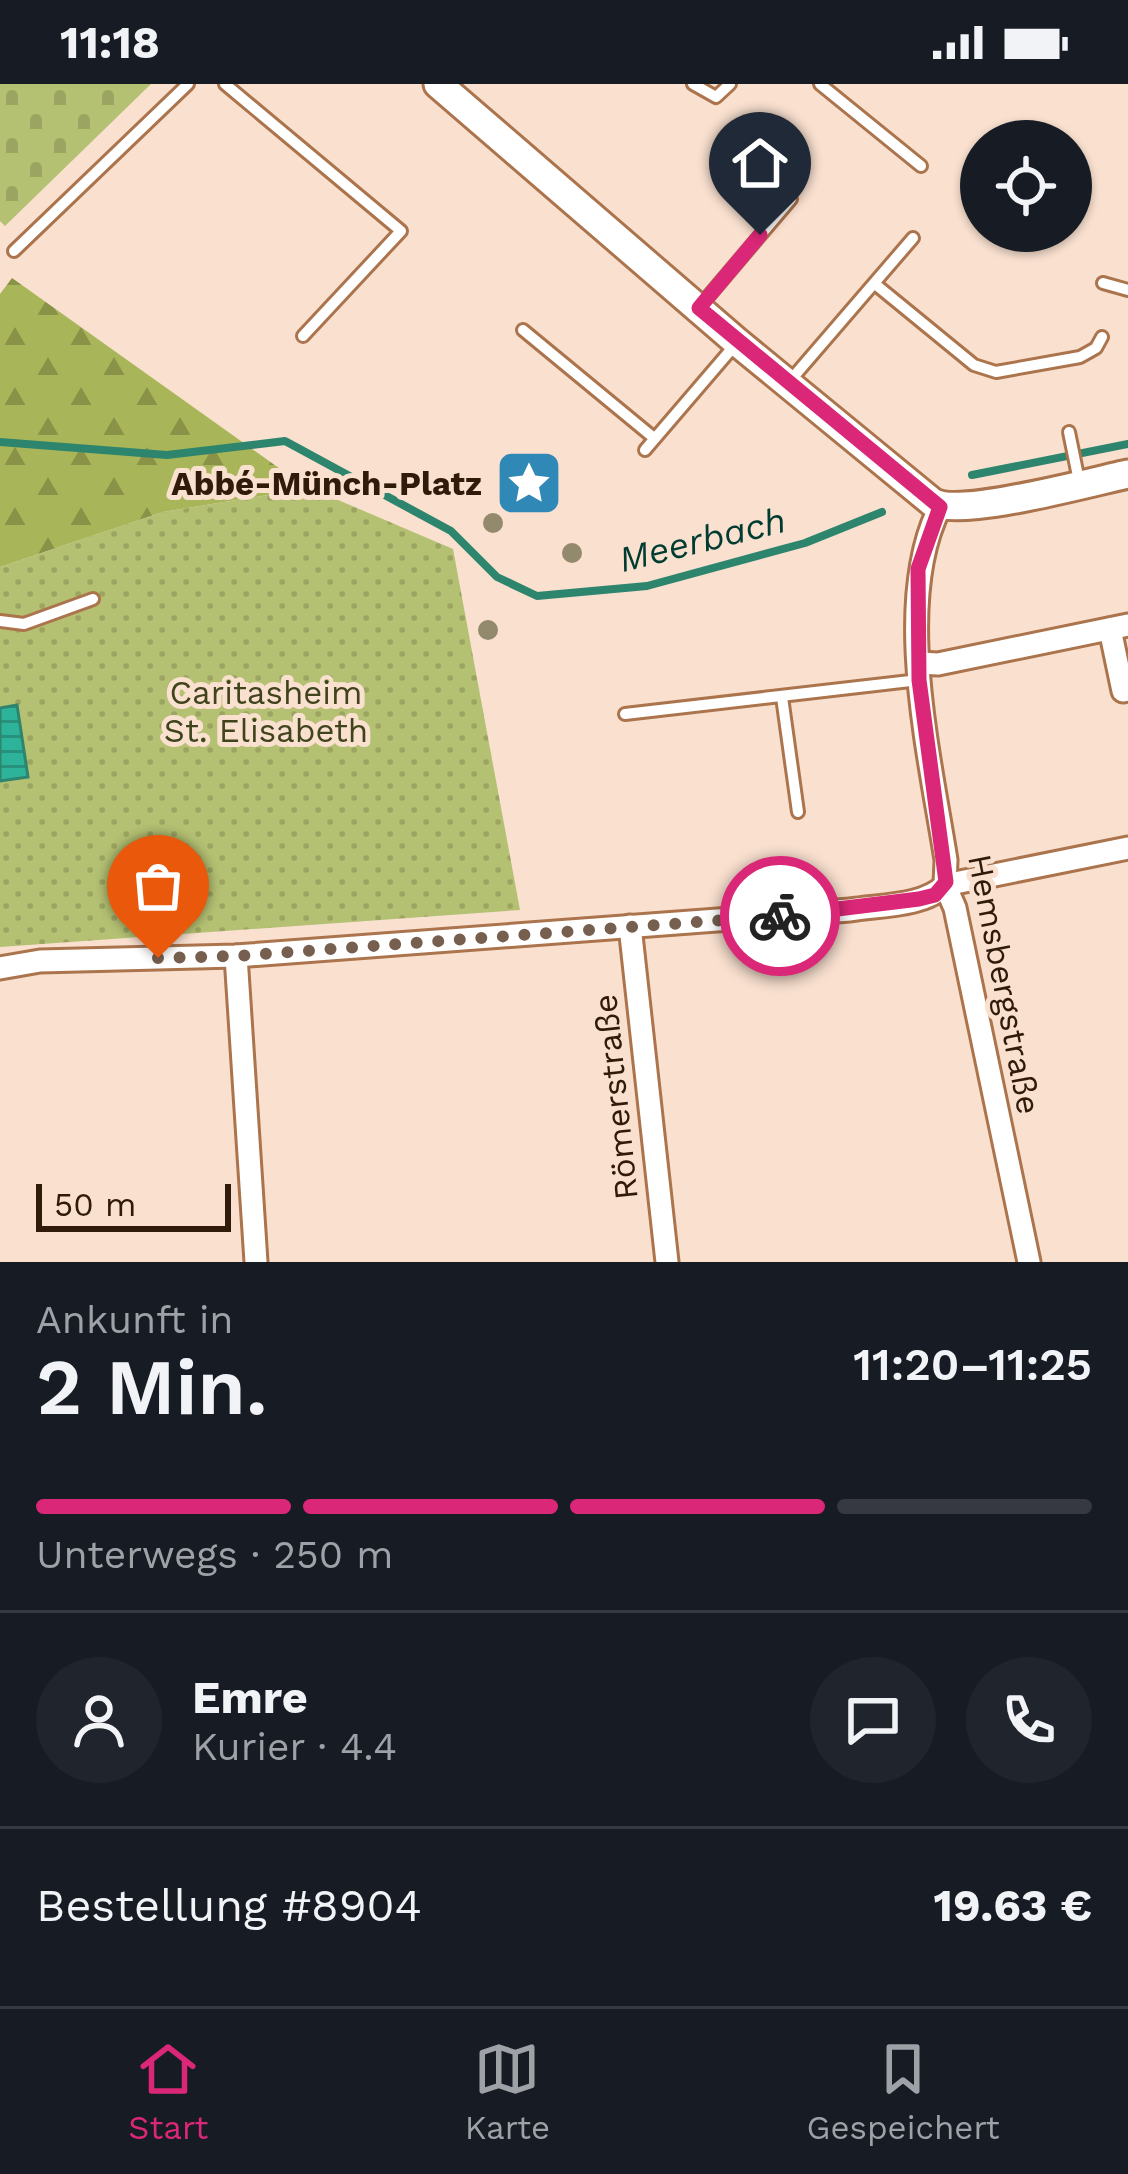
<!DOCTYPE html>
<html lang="de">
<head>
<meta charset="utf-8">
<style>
  :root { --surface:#171b24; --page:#20242c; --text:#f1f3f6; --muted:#9ea1a6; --line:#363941; --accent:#db2777 }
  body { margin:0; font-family:"Work Sans",sans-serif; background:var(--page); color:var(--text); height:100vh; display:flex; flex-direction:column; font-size:45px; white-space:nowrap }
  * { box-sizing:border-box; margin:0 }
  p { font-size:39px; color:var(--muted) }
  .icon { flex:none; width:66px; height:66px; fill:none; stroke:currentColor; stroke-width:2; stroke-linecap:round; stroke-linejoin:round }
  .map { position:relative; height:1178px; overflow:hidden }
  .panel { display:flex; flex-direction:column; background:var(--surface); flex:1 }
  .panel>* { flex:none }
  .fabs { position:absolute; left:960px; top:36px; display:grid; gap:24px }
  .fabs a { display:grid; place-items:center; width:132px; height:132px; border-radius:50%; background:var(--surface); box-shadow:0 3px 9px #0004; font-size:60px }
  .scale { position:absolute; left:36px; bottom:30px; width:195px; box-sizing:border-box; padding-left:12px; border:6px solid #301a0a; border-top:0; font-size:33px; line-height:42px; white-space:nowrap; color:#301a0a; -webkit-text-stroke:9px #f9e0cf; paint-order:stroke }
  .pin { position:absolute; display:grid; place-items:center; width:102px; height:102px; color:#fff; margin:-123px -51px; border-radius:50% 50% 50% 0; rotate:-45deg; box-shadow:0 0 12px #0007 }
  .pin .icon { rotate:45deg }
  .courier { position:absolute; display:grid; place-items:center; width:120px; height:120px; margin:-60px; border:9px solid #db2777; border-radius:50%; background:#fff; color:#222; box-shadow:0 3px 15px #0007 }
  .overview em { font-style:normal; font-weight:600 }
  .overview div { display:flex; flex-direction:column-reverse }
  .overview { display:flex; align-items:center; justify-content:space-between; height:204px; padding:0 36px }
  h1 { font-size:78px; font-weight:600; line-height:90px }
  .bar { display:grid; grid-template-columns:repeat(4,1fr); gap:18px 12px; align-content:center; height:144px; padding:0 36px }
  .bar i { height:15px; border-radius:9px; background:var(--line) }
  .bar .active { background:var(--accent) }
  .bar p { grid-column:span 4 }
  .line { display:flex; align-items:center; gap:30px; padding:0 36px; border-top:3px solid var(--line) }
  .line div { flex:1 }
  .round { display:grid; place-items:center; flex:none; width:126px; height:126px; border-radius:63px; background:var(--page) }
  .status { display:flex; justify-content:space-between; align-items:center; height:84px; padding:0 60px; background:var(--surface); direction:ltr }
  .status svg { height:33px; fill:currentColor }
  .tabs { display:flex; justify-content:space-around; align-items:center; height:168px; border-top:3px solid var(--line); background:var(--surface); font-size:33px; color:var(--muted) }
  .tabs a { display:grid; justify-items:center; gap:6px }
  .tabs .active { color:var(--accent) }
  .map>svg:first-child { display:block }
  .forest { fill:url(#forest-firs) }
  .cemetery { fill:url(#cemetery-stones) }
  .park { fill:url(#park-dots) }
  .water { fill:url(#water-rules); stroke:#2e856e; stroke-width:3 }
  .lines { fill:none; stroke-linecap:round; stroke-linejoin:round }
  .stream { stroke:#2e856e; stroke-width:8 }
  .service-casing { stroke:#ab744c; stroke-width:16 }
  .minor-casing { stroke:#ab744c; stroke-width:27 }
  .tertiary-casing { stroke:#ab744c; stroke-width:33 }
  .service { stroke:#fff; stroke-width:10 }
  .minor { stroke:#fff; stroke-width:21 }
  .tertiary { stroke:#fff; stroke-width:27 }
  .tree { fill:#938a6d }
  .done { stroke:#765f4f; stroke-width:12; stroke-dasharray:0 21.6 }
  .route { stroke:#db2777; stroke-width:15 }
  .labels { text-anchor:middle; stroke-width:10; stroke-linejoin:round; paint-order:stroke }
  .poi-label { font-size:33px; font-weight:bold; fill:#301a0a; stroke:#f9e0cf; text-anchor:end }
  .park-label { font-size:33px; fill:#3f441d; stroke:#f9e0cf }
  .street-label { font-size:33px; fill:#301a0a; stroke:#f9e0cf }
  .water-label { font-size:36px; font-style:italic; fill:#003b31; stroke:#f9e0cf }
</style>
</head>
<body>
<div class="status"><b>11:18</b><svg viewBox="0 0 49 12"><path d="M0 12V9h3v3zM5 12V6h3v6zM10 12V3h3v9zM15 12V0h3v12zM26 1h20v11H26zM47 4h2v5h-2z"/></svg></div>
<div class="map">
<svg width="1128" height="1178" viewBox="0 0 1128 1178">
  <defs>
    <pattern id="forest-firs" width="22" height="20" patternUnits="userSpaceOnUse" patternTransform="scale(3)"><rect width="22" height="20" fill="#a8b558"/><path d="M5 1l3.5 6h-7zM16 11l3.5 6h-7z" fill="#899247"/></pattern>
    <pattern id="cemetery-stones" width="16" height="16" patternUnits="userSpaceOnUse" patternTransform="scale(3)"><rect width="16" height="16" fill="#b4c072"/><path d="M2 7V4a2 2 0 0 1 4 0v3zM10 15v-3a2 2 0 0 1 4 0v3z" fill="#9ba461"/></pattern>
    <pattern id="park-dots" width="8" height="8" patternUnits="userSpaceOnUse" patternTransform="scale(3)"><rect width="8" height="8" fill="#b4c072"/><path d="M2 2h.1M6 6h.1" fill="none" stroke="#9ba461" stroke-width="1.8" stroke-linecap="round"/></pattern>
    <pattern id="water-rules" width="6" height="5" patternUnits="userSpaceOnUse" patternTransform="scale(3)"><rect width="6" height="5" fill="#2db399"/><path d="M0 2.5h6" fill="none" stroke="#27917b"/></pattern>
  </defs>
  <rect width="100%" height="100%" fill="#f9e0cf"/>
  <polygon class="forest" points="12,194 276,382 310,404 163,428 0,483 0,210"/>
  <polygon class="cemetery" points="0,0 151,0 5,142 0,137"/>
  <polygon class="park" points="310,404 453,465 520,826 0,863 0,483 163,428"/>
  <polygon class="water" points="17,621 28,693 0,697 0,624"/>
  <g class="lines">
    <g class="stream">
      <polyline points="0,358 167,371 285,357 451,447 497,493 537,512 647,502 805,459 882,428"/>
      <polyline points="972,391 1128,360"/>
    </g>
    <defs>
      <g id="service">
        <polyline points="225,0 401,147 303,252"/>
        <polyline points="693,0 716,13 730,0"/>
        <polyline points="820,0 921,82"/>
        <polyline points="14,167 188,0"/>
        <polyline points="1103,199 1128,206"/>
        <polyline points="875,200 974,281 996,288 1080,273 1096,264 1102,253"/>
        <polyline points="701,221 791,115"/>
        <polyline points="523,246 654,354"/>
        <polyline points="789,298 913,154"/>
        <polyline points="1069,348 1079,397"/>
        <polyline points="645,366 735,261"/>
        <polyline points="0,537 24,540 93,515"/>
        <polyline points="782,613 798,728"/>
        <polyline points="625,630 919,596"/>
      </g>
      <g id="minor">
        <path d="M 940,423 C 892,517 930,674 946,776 L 945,801 L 955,824 L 1029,1178"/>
        <polyline points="1110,545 1123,607 1128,606"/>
        <polyline points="919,579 938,580 1128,541"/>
        <polyline points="630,842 667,1178"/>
        <polyline points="236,872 256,1178"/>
        <path d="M 0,884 L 40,877 L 236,872 L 850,826 C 878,821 924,823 945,801 L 1128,764"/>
      </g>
      <path id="tertiary" d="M 438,0 L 737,258 L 932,418 C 960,434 1090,398 1128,390"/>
    </defs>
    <use href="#service" class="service-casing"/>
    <use href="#minor" class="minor-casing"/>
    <use href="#tertiary" class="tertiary-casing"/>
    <use href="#service" class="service"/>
    <use href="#minor" class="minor"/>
    <use href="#tertiary" class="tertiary"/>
  </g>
  <g class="tree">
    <circle cx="493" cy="439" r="10"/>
    <circle cx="572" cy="469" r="10"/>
    <circle cx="488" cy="546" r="10"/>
  </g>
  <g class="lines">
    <polyline class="done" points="158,874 236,872 780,832"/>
    <polyline class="route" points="760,151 699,224 940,423 918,485 919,596 946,798 935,811 919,815 780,832"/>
  </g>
  <defs>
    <symbol id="sight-square" viewBox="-11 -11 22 22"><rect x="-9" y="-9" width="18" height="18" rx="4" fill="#3088b7" stroke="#f9e0cf"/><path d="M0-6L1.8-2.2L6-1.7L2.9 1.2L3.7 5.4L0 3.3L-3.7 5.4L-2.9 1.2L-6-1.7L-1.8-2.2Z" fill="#fff"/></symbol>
  </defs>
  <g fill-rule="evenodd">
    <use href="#sight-square" x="491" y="361" width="76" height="76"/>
  </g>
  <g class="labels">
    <g class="poi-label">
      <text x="482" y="411">Abbé-Münch-Platz</text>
    </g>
    <g class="park-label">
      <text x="266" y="620">Caritasheim<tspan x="266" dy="38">St. Elisabeth</tspan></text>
    </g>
    <g class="street-label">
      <text transform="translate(1005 900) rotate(79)" y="12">Hemsbergstraße</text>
      <text transform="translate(615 1013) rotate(-96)" y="12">Römerstraße</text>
    </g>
    <g class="water-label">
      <text transform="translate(702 455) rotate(-14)" y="13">Meerbach</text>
    </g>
  </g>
</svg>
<div class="fabs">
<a><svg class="icon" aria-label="locate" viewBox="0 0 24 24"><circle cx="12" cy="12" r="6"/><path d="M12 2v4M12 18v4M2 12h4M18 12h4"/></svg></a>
</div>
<div class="scale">50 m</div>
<div class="pin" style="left:158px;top:874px;background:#ea580c"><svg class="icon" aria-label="bag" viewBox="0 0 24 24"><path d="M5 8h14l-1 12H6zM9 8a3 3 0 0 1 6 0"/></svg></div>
<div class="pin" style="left:760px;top:151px;background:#1f2937"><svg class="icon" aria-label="home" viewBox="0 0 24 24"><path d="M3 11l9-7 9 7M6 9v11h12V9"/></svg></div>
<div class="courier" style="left:780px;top:832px"><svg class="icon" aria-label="bike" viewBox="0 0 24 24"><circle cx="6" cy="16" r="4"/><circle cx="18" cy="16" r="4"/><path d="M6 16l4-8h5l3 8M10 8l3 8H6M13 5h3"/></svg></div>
</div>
<section class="panel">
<div class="overview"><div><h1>2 Min.</h1><p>Ankunft in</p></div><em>11:20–11:25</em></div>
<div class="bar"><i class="active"></i><i class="active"></i><i class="active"></i><i></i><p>Unterwegs · 250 m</p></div>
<div class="line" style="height:216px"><a class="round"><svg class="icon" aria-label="person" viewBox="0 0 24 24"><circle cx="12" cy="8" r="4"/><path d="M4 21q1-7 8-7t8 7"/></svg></a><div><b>Emre</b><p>Kurier · 4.4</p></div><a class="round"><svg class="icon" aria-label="chat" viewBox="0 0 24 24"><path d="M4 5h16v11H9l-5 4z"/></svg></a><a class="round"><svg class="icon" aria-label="phone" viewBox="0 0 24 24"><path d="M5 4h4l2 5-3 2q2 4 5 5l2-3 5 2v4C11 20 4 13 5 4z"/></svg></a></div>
<div class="line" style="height:156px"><div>Bestellung #8904</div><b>19.63 €</b></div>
</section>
<nav class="tabs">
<a class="active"><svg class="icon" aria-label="home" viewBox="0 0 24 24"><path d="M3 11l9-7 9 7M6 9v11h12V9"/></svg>Start</a>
<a><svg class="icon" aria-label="map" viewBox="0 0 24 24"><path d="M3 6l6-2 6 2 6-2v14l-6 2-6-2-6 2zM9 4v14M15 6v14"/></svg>Karte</a>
<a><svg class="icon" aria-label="saved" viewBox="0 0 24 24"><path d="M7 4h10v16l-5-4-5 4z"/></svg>Gespeichert</a>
</nav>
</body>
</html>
